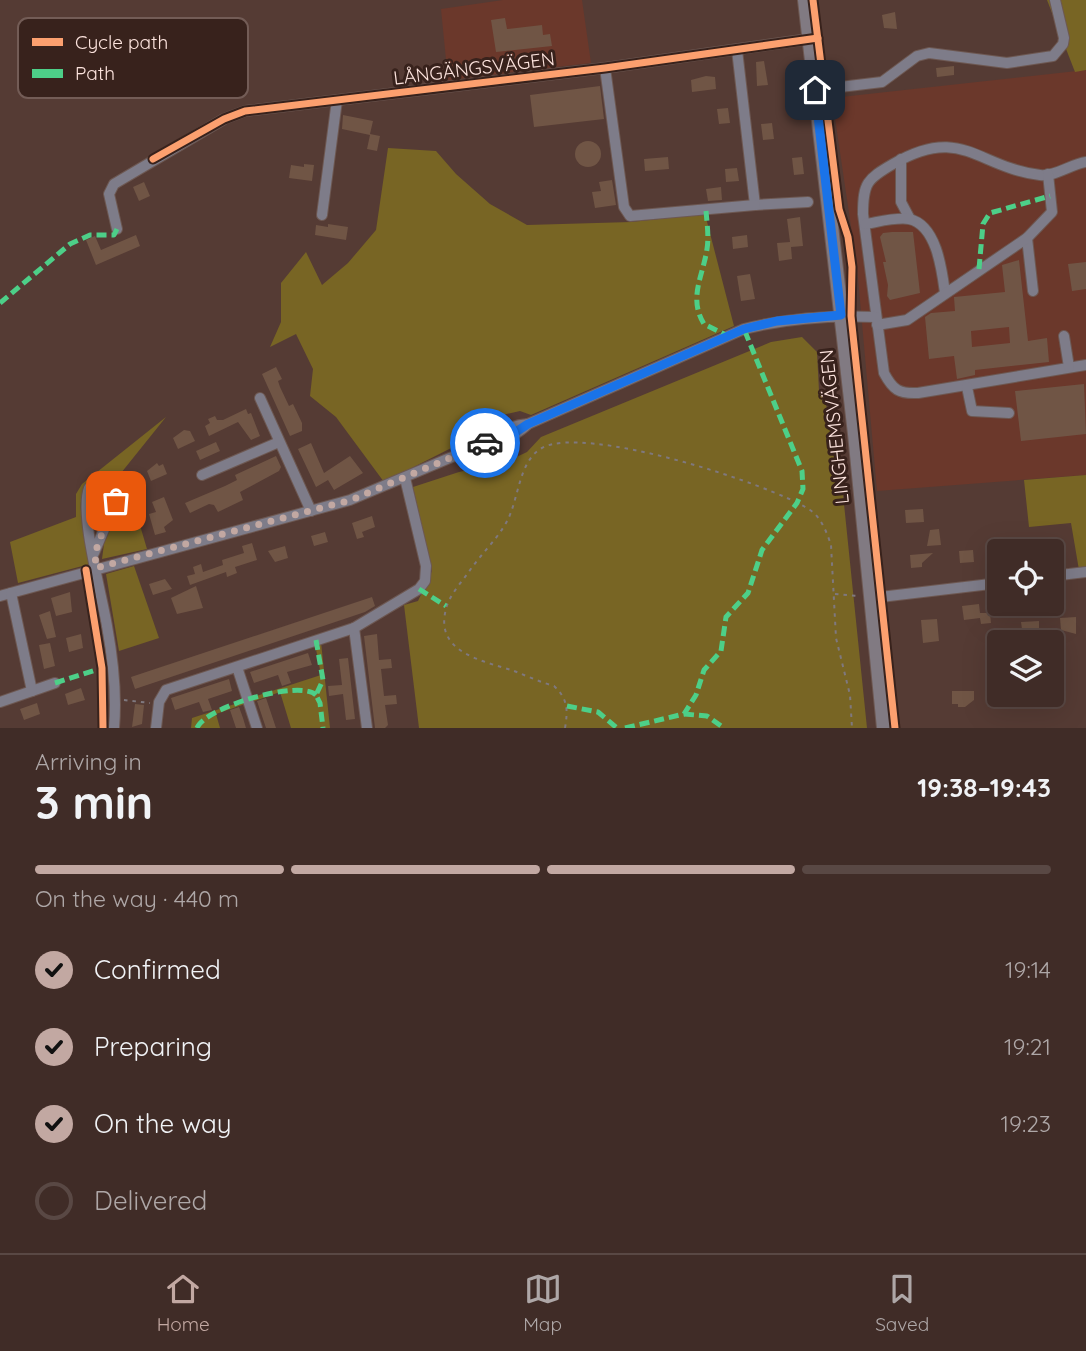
<!DOCTYPE html>
<html lang="en">
<head>
<meta charset="utf-8">
<style>
  :root { --surface:#402c27; --page:#47342f; --text:#f1f3f6; --muted:#aea7a7; --line:#594844; --accent:#c2a8a2 }
  body { margin:0; font-family:Quicksand,sans-serif; background:var(--page); color:var(--text); height:100vh; display:flex; flex-direction:column; font-size:26px; white-space:nowrap }
  * { box-sizing:border-box; margin:0 }
  p { font-size:23px; color:var(--muted) }
  .icon { flex:none; width:38px; height:38px; fill:none; stroke:currentColor; stroke-width:2; stroke-linecap:round; stroke-linejoin:round }
  .map { position:relative; height:728px; overflow:hidden }
  .sheet { display:flex; flex-direction:column; background:var(--surface); flex:1 }
  .sheet>* { flex:none }
  .buttons { position:absolute; left:987px; top:539px; display:grid; gap:14px }
  .buttons a { display:grid; place-items:center; width:77px; height:77px; border-radius:7px; background:var(--surface); box-shadow:0 7px 28px #0002,0 0 0 2px var(--line); font-size:35px }
  .pin { position:absolute; display:grid; place-items:center; width:60px; height:60px; color:#fff; margin:-30px; border-radius:14px; box-shadow:0 4px 10px #0006 }
  .courier { position:absolute; display:grid; place-items:center; width:70px; height:70px; margin:-35px; border:5px solid #1a73e8; border-radius:50%; background:#fff; color:#222; box-shadow:0 2px 9px #0007 }
  .head em { font-style:normal; font-weight:800 }
  .head div { display:flex; flex-direction:column-reverse }
  .head { display:flex; align-items:center; justify-content:space-between; height:119px; padding:0 35px }
  h1 { font-size:46px; font-weight:800; line-height:52px }
  .bar { display:grid; grid-template-columns:repeat(4,1fr); gap:10px 7px; align-content:center; height:84px; padding:0 35px }
  .bar i { height:9px; border-radius:5px; background:var(--line) }
  .bar .on { background:var(--accent) }
  .bar p { grid-column:span 4 }
  ol { padding:0 35px; list-style:none }
  li { display:flex; align-items:center; gap:21px; height:77px }
  li p { margin-inline-start:auto }
  li .icon { padding:7px; border-radius:50%; background:var(--accent); color:#111; stroke-width:4 }
  li:last-child { color:var(--muted) }
  li i { width:38px; height:38px; border:4px solid var(--line); border-radius:50% }
  .tabs { display:flex; justify-content:space-around; align-items:center; height:98px; border-top:2px solid var(--line); background:var(--surface); font-size:19px; color:var(--muted) }
  .tabs a { display:grid; justify-items:center; gap:4px }
  .tabs .on { color:var(--accent) }
  .map>svg:first-child { display:block }
  .built { fill:#6b382b }
  .green { fill:#786524 }
  .building { fill:#705545; fill-rule:evenodd }
  .lines { fill:none; stroke-linecap:round; stroke-linejoin:round }
  .minor-casing { stroke:#6d5852; stroke-width:12 }
  .major-casing { stroke:#6d5852; stroke-width:16 }
  .path { stroke:#7f787e; stroke-width:2; stroke-dasharray:3.5 5; stroke-linecap:butt }
  .minor { stroke:#7e7c89; stroke-width:10 }
  .major { stroke:#817a82; stroke-width:14 }
  .quiet { stroke:#4dcf88; stroke-width:5; stroke-dasharray:10 5; stroke-linecap:butt }
  .cycleway-casing { stroke:#38221c; stroke-width:11 }
  .cycleway { stroke:#fca06f; stroke-width:7 }
  .done { stroke:#c2a8a2; stroke-width:7; stroke-dasharray:0 12.6 }
  .route { stroke:#1a73e8; stroke-width:9 }
  .labels { text-anchor:middle; stroke-width:6; stroke-linejoin:round; paint-order:stroke }
  .street-label { font-size:19px; fill:#fce3dd; stroke:#38221c }
  .key { fill:#38221c; stroke:#735c56; stroke-width:2 }
  .key-label { font-size:19px; fill:#fce3dd }
</style>
</head>
<body>
<div class="map">
<svg width="1086" height="728" viewBox="0 0 1086 728">
  <rect width="100%" height="100%" fill="#553b34"/>
  <g class="built">
    <polygon points="503,0 582,0 591,63 448,80 441,9"/>
    <polygon points="1086,70 1086,475 877,491 857,267 832,98"/>
  </g>
  <g class="green">
    <polygon points="1047,0 1086,0 1086,70 1075,72"/>
    <polygon points="388,148 436,151 456,174 490,204 527,225 631,222 705,214 734,326 531,415 520,411 493,417 469,439 384,482 336,417 310,396 313,369 296,334 270,347 281,322 281,283 306,252 322,285 348,263 376,230"/>
    <polygon points="802,337 817,352 819,391 836,426 867,728 419,728 404,605 418,601 432,571 413,487 459,472 508,461 527,452 541,437 771,342"/>
    <path d="M 166,417 L 121,473 L 134,505 L 147,549 L 102,559 L 104,544 L 124,498 L 117,482 L 97,477 C 65,497 90,534 90,564 L 18,583 L 10,542 L 76,517 L 76,494 L 82,484 Z"/>
    <polygon points="1086,475 1086,569 1079,570 1071,523 1029,527 1024,480"/>
    <polygon points="105,491 112,499 97,531 92,501 96,492"/>
    <polygon points="134,566 159,638 119,651 106,574"/>
    <polygon points="321,642 330,728 291,728 280,692 252,702 250,698 321,675 315,644"/>
    <polygon points="244,701 245,704 216,714 220,728 191,728 192,718"/>
  </g>
  <g class="building">
    <polygon points="895,12 897,29 884,28 882,15"/>
    <polygon points="505,18 507,29 542,25 543,35 550,34 552,46 496,52 491,20"/>
    <polygon points="764,61 768,85 757,86 756,62"/>
    <polygon points="954,66 954,75 937,77 936,68"/>
    <polygon points="706,76 715,77 716,89 692,92 691,80"/>
    <polygon points="600,86 604,119 534,127 530,95"/>
    <polygon points="728,108 730,123 719,124 717,109"/>
    <polygon points="343,115 373,121 370,134 380,136 377,151 367,149 370,135 342,129"/>
    <polygon points="772,123 774,139 763,140 761,124"/>
    <circle cx="588" cy="154" r="13"/>
    <polygon points="668,157 669,169 645,171 644,159"/>
    <polygon points="802,157 804,174 794,175 792,158"/>
    <polygon points="304,164 314,165 312,181 289,178 291,165 304,167"/>
    <polygon points="737,168 739,181 726,182 725,169"/>
    <polygon points="612,180 616,205 595,208 592,192 601,191 599,182"/>
    <polygon points="144,182 150,196 139,201 133,187"/>
    <polygon points="721,187 722,200 708,201 706,189"/>
    <polygon points="800,217 803,246 791,247 792,259 779,261 777,243 790,242 787,219"/>
    <polygon points="328,224 348,227 346,240 315,235 316,225 328,227"/>
    <polygon points="892,232 913,232 920,293 890,300 887,296 888,285 883,262 886,262 880,237 883,233"/>
    <polygon points="136,235 140,246 96,265 86,240 95,236 101,250"/>
    <polygon points="747,235 748,247 733,249 732,237"/>
    <path d="M 1019,260 L 1028,341 L 1047,338 L 1049,362 L 975,370 L 975,375 L 957,379 L 954,356 L 929,359 L 925,317 L 931,313 L 955,311 L 954,297 L 1005,292 L 1002,265 ZM 1009,327 L 1010,343 L 972,347 L 971,331 Z"/>
    <polygon points="1086,262 1086,289 1072,291 1068,264"/>
    <polygon points="750,274 755,299 741,301 737,276"/>
    <polygon points="276,367 282,379 278,381 280,387 289,406 293,404 302,423 302,431 290,436 262,374"/>
    <polygon points="1084,384 1086,434 1021,441 1015,391"/>
    <polygon points="246,409 248,414 251,413 260,436 251,440 238,422 209,436 205,426 210,423 208,419 215,416 217,420 223,420"/>
    <polygon points="184,430 190,431 195,441 178,449 173,438"/>
    <polygon points="216,442 220,451 200,460 196,451"/>
    <polygon points="311,443 324,473 350,456 363,473 334,490 328,480 316,487 298,449"/>
    <polygon points="276,456 281,467 279,471 240,492 243,500 218,512 214,505 209,504 190,513 185,503 225,486 237,480 235,475"/>
    <polygon points="157,463 159,466 163,464 167,474 151,481 147,471"/>
    <polygon points="164,497 173,520 164,527 166,532 155,535 149,514 156,512 152,502"/>
    <polygon points="923,509 924,522 906,523 905,510"/>
    <polygon points="372,516 375,527 362,532 364,537 357,539 352,523"/>
    <polygon points="939,529 941,545 927,546 930,530"/>
    <polygon points="325,532 328,542 314,546 311,536"/>
    <polygon points="1058,540 1060,552 1044,551 1043,542"/>
    <polygon points="252,543 257,560 235,567 237,573 227,577 226,572 190,585 187,576 195,574 193,567 201,564 203,572 223,565 222,560 244,553 242,546"/>
    <polygon points="285,546 288,558 275,562 268,551"/>
    <polygon points="973,550 974,562 960,563 959,551"/>
    <polygon points="933,553 922,563 922,567 911,568 910,555"/>
    <polygon points="165,579 172,589 153,595 149,584"/>
    <polygon points="196,586 203,608 177,614 171,598"/>
    <polygon points="70,592 72,612 56,616 51,598"/>
    <polygon points="372,597 375,606 365,612 135,689 131,677"/>
    <polygon points="979,604 980,613 990,613 991,623 981,624 980,618 964,620 962,606"/>
    <polygon points="50,611 56,637 47,639 39,615"/>
    <polygon points="1076,617 1076,634 1061,630 1060,618"/>
    <polygon points="937,619 939,641 923,643 921,620"/>
    <polygon points="1039,621 1039,635 1014,640 1013,630 1022,629 1021,622"/>
    <polygon points="81,634 83,648 69,652 66,638"/>
    <polygon points="377,634 379,660 391,659 392,668 381,669 384,696 396,695 397,704 385,705 388,725 385,728 375,728 364,636"/>
    <polygon points="50,643 55,666 44,669 39,645"/>
    <polygon points="308,653 312,665 287,672 291,683 282,686 278,675 254,683 250,672"/>
    <polygon points="348,658 355,719 346,720 343,694 329,696 328,686 342,685 339,659"/>
    <polygon points="229,679 232,691 208,699 212,710 203,712 199,702 175,710 171,698"/>
    <polygon points="81,688 85,700 68,705 65,694"/>
    <polygon points="952,691 974,691 974,700 965,707 958,707 958,704 952,704"/>
    <polygon points="266,698 276,728 266,728 257,701"/>
    <polygon points="37,703 40,714 24,720 20,709"/>
    <polygon points="135,704 144,705 142,724 132,727"/>
    <polygon points="239,707 243,718 246,728 236,728 230,710"/>
  </g>
  <g class="lines">
    <defs>
      <g id="minor">
        <polyline points="737,50 755,205 808,202"/>
        <polyline points="605,68 624,207 630,216 755,205"/>
        <polyline points="815,90 882,82 917,56 929,53 1007,63 1053,56 1063,44 1064,38 1055,0"/>
        <polyline points="901,159 901,202 910,219"/>
        <path d="M 1086,162 C 1071,164 1055,177 1040,175 C 976,167 962,124 893,164 C 867,179 863,183 863,214 L 884,373 C 893,390 899,394 918,393 L 1086,365"/>
        <polyline points="322,215 337,100"/>
        <path d="M 865,224 C 878,222 895,217 909,219 C 937,225 942,271 945,293"/>
        <polyline points="117,229 109,194 114,184 224,119 245,111 605,68 809,39"/>
        <polyline points="1027,238 1033,291"/>
        <polyline points="877,325 907,320 1027,238 1052,212 1048,174"/>
        <polyline points="1064,336 1069,367"/>
        <polyline points="967,387 972,411 1009,413"/>
        <polyline points="260,398 311,511"/>
        <path d="M 490,441 C 506,441 516,435 528,424 L 744,329 C 788,318 831,315 876,317"/>
        <polyline points="202,475 279,442"/>
        <path d="M 94,553 L 116,501 L 116,493 L 105,483 L 89,488 C 79,514 102,595 107,626 C 113,659 117,694 114,728"/>
        <polyline points="1052,576 1086,572"/>
        <path d="M 0,596 L 350,500 L 490,441 C 501,430 512,425 528,424"/>
        <polyline points="872,598 999,583"/>
        <polyline points="354,628 367,728"/>
        <polyline points="237,667 257,728"/>
        <polyline points="32,691 55,683"/>
        <polyline points="0,702 32,691 11,593"/>
        <polyline points="156,728 159,702 166,690 354,628 419,589 425,581 426,566 405,478"/>
      </g>
      <polyline id="major" points="805,0 855,434 884,728"/>
    </defs>
    <use href="#minor" class="minor-casing"/>
    <use href="#major" class="major-casing"/>
    <g class="path">
      <polyline points="835,594 857,596"/>
      <polyline points="124,700 150,703"/>
      <path d="M 565,728 C 568,710 568,699 554,686 C 540,682 527,676 514,671 C 484,661 434,653 446,609 C 449,596 460,584 468,573 C 480,555 495,542 506,523 C 519,501 518,461 542,448 C 583,424 769,483 810,510 C 821,517 827,533 831,545 L 836,638 L 850,695 L 852,728"/>
    </g>
    <use href="#minor" class="minor"/>
    <use href="#major" class="major"/>
    <g class="quiet">
      <path d="M 706,211 C 707,223 709,237 707,249 C 703,276 688,298 704,324 L 728,336"/>
      <polyline points="979,269 983,224 990,213 1050,196"/>
      <polyline points="0,303 70,244 90,235 114,235 117,229"/>
      <polyline points="419,589 446,606"/>
      <polyline points="316,640 323,680 316,695 320,703 323,728"/>
      <polyline points="55,683 102,668"/>
      <polyline points="567,706 598,712 617,728"/>
      <polyline points="684,714 707,716 724,728"/>
      <path d="M 197,728 C 205,707 300,679 316,695"/>
      <polyline points="625,728 684,714 696,695 704,670 721,651 726,617 748,593 762,550 797,503 803,489 802,471 744,329"/>
    </g>
    <defs>
      <g id="cycleway">
        <polyline points="813,0 839,209 848,237 852,267 851,316 895,728"/>
        <polyline points="153,159 224,119 245,111 605,68 818,38"/>
        <polyline points="86,570 102,668 103,728"/>
      </g>
    </defs>
    <use href="#cycleway" class="cycleway-casing"/>
    <use href="#cycleway" class="cycleway"/>
  </g>
  <g class="lines">
    <path class="done" d="M 116,501 C 110,526 92,540 96,568 L 351,500 L 485,443"/>
    <polyline class="route" points="485,443 502,441 528,424 744,329 777,321 841,315 815,90"/>
  </g>
  <g class="labels">
    <g class="street-label">
      <text transform="translate(474 68) rotate(-7)" y="7">LÅNGÄNGSVÄGEN</text>
      <text transform="translate(834 427) rotate(-96)" y="7">LINGHEMSVÄGEN</text>
    </g>
  </g>
  <rect x="18" y="18" width="230" height="80" rx="10" class="key"/>
  <rect x="32" y="38" width="31" height="8" fill="#fca06f"/>
  <rect x="32" y="69" width="31" height="9" fill="#4dcf88"/>
  <g class="key-label">
    <text x="75" y="49">Cycle path</text>
    <text x="75" y="80">Path</text>
  </g>
</svg>
<div class="buttons">
<a><svg class="icon" aria-label="locate" viewBox="0 0 24 24"><circle cx="12" cy="12" r="6"/><path d="M12 2v4M12 18v4M2 12h4M18 12h4"/></svg></a>
<a><svg class="icon" aria-label="layers" viewBox="0 0 24 24"><path d="M12 4l9 5-9 5-9-5zM3 14l9 5 9-5"/></svg></a>
</div>
<div class="pin" style="left:116px;top:501px;background:#ea580c"><svg class="icon" aria-label="bag" viewBox="0 0 24 24"><path d="M5 8h14l-1 12H6zM9 8a3 3 0 0 1 6 0"/></svg></div>
<div class="pin" style="left:815px;top:90px;background:#1f2937"><svg class="icon" aria-label="home" viewBox="0 0 24 24"><path d="M3 11l9-7 9 7M6 9v11h12V9"/></svg></div>
<div class="courier" style="left:485px;top:443px"><svg class="icon" aria-label="car" viewBox="0 0 24 24"><path d="M5 17H2v-5l4-1 3-4h7l3 4 3 1v5h-3M9 17h6M6 11h13"/><circle cx="7" cy="17" r="2"/><circle cx="17" cy="17" r="2"/></svg></div>
</div>
<section class="sheet">
<div class="head"><div><h1>3 min</h1><p>Arriving in</p></div><em>19:38–19:43</em></div>
<div class="bar"><i class="on"></i><i class="on"></i><i class="on"></i><i></i><p>On the way · 440 m</p></div>
<ol>
<li><svg class="icon" aria-label="check" viewBox="0 0 24 24"><path d="M5 12l5 5 9-10"/></svg>Confirmed<p>19:14</p></li>
<li><svg class="icon" aria-label="check" viewBox="0 0 24 24"><path d="M5 12l5 5 9-10"/></svg>Preparing<p>19:21</p></li>
<li><svg class="icon" aria-label="check" viewBox="0 0 24 24"><path d="M5 12l5 5 9-10"/></svg>On the way<p>19:23</p></li>
<li><i></i>Delivered</li>
</ol>
</section>
<nav class="tabs">
<a class="on"><svg class="icon" aria-label="home" viewBox="0 0 24 24"><path d="M3 11l9-7 9 7M6 9v11h12V9"/></svg>Home</a>
<a><svg class="icon" aria-label="map" viewBox="0 0 24 24"><path d="M3 6l6-2 6 2 6-2v14l-6 2-6-2-6 2zM9 4v14M15 6v14"/></svg>Map</a>
<a><svg class="icon" aria-label="saved" viewBox="0 0 24 24"><path d="M7 4h10v16l-5-4-5 4z"/></svg>Saved</a>
</nav>
</body>
</html>
